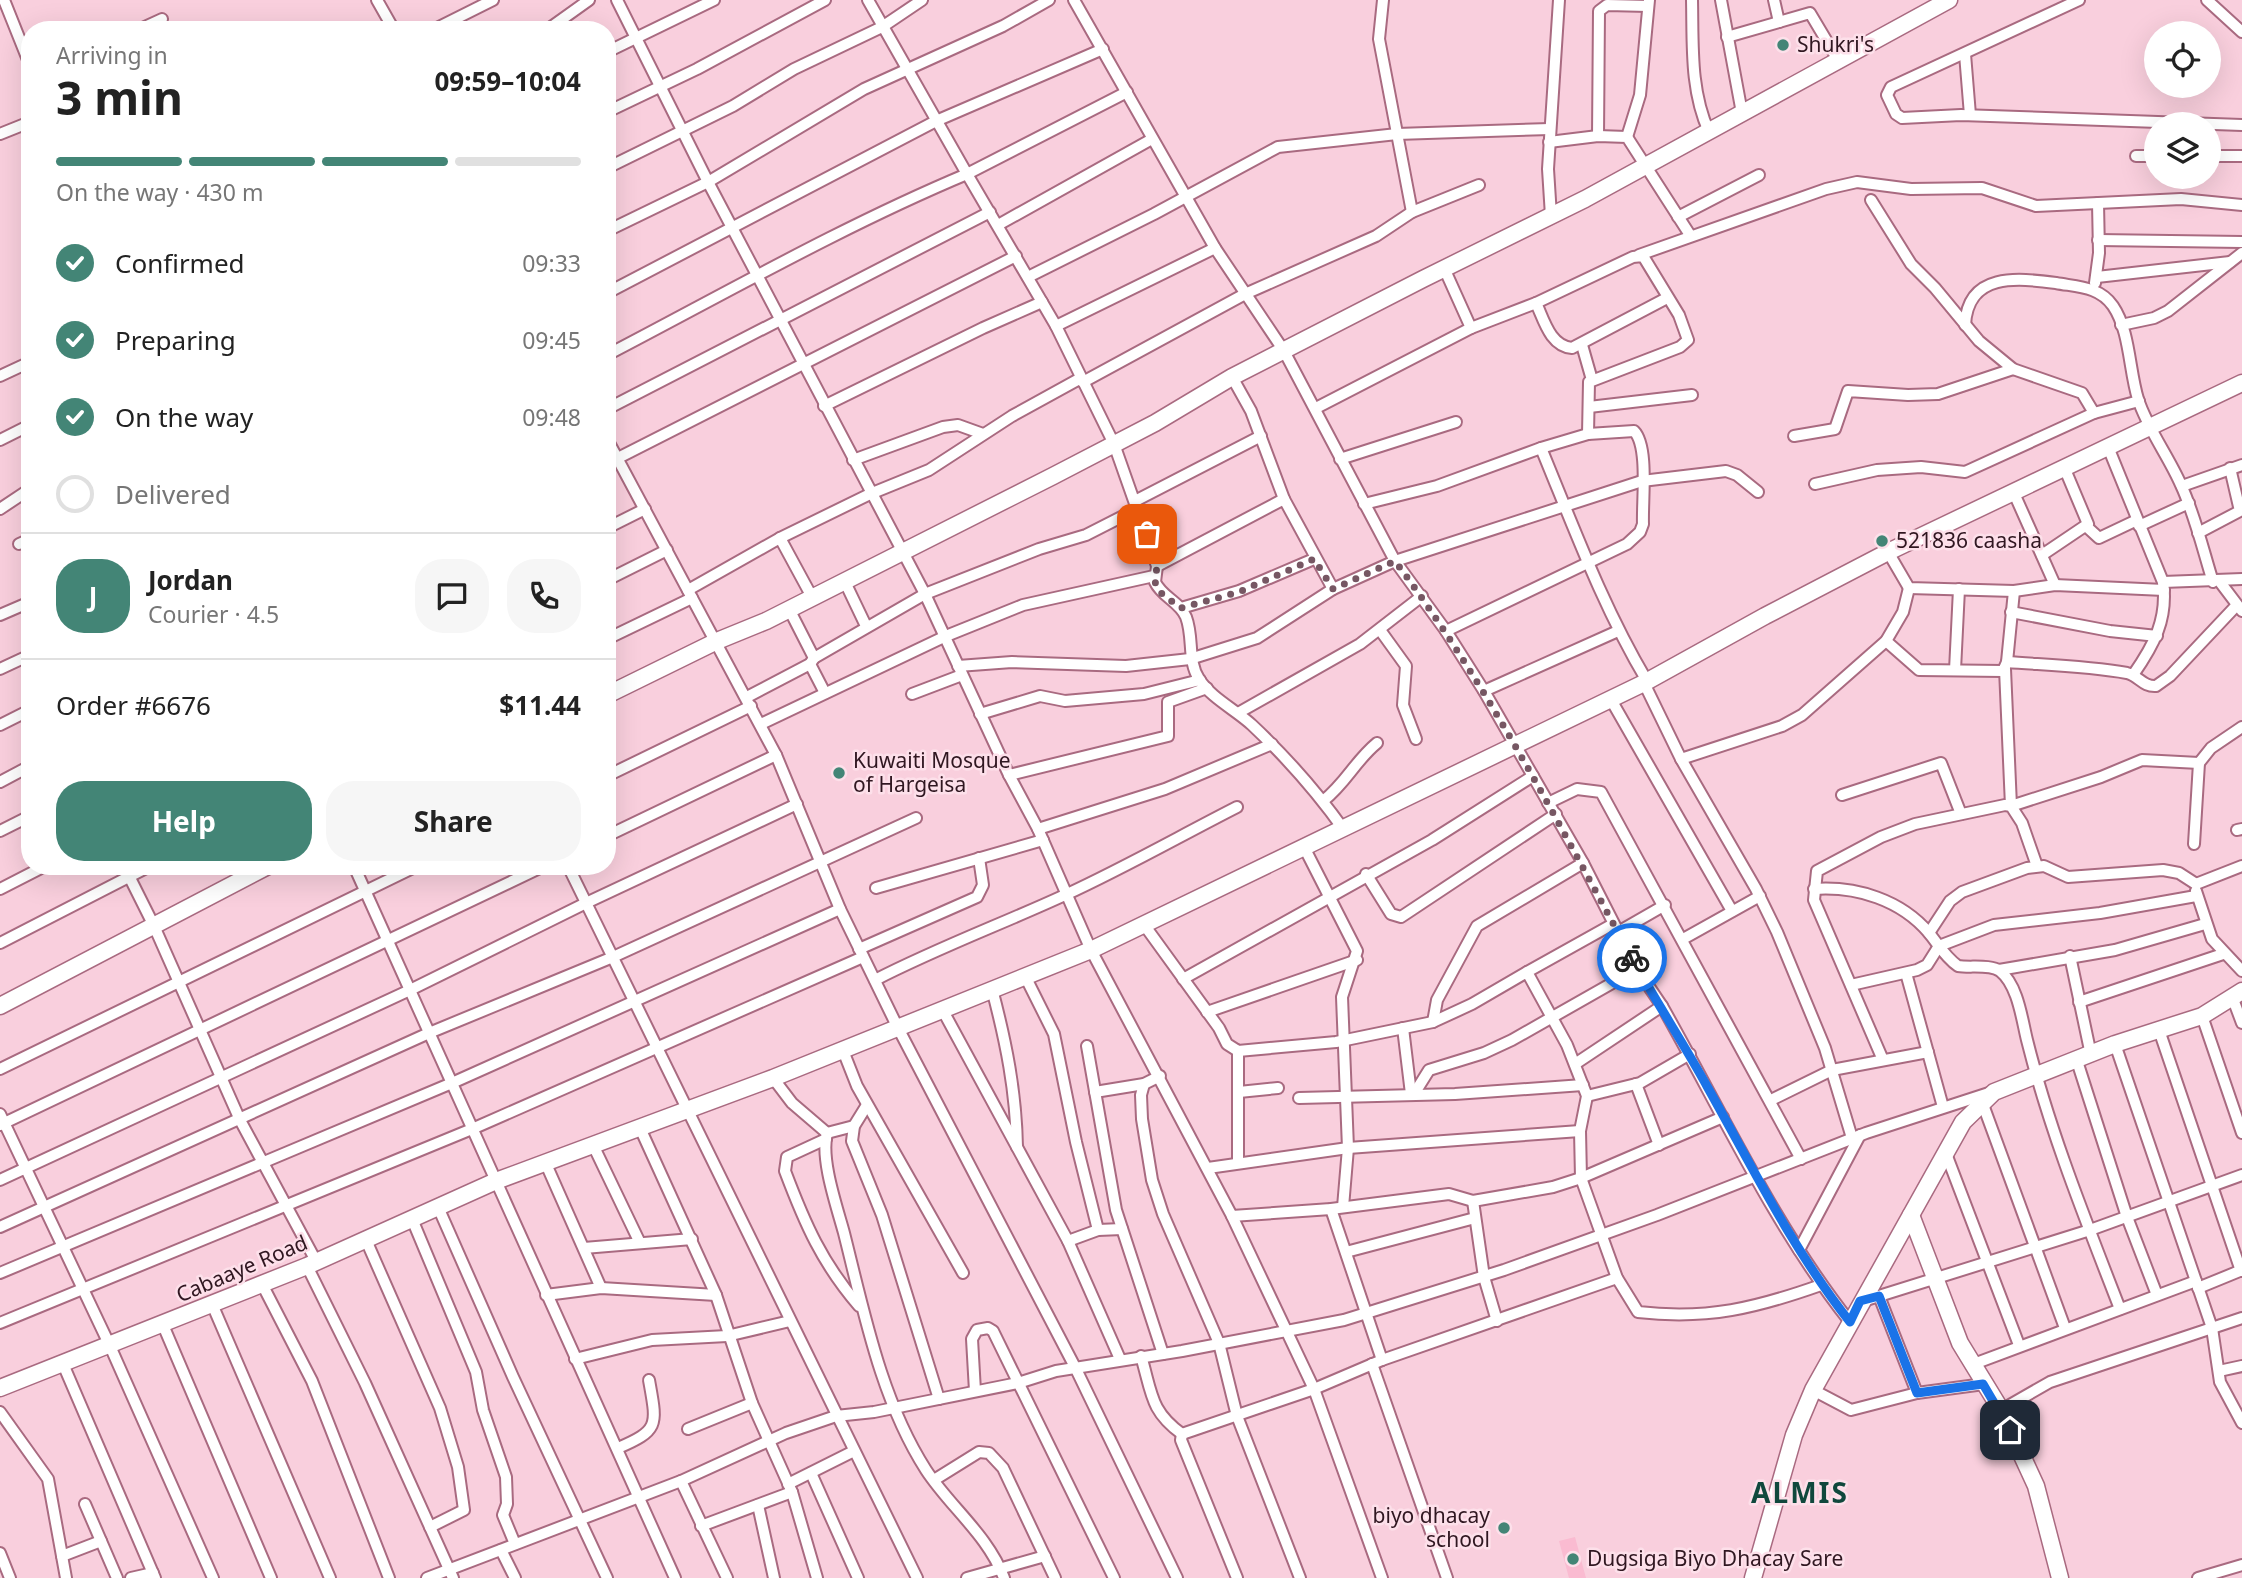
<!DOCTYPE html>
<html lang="en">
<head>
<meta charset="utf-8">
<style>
  :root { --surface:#fff; --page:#f6f6f6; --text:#222; --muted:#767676; --line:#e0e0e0; --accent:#438576 }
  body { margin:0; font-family:"Noto Sans",sans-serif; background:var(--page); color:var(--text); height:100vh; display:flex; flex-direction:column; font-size:26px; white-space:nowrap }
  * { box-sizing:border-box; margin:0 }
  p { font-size:23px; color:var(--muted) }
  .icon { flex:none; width:38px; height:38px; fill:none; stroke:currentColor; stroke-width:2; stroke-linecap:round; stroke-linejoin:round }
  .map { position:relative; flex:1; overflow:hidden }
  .panel { position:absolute; left:21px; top:21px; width:595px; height:854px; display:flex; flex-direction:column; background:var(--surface); border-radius:28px; box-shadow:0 7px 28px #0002 }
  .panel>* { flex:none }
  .tools { position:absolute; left:2144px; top:21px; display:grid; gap:14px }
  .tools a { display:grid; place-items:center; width:77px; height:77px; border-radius:50%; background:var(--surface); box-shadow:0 7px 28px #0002; font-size:35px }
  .pin { position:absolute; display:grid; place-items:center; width:60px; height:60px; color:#fff; margin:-30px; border-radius:14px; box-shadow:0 4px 10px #0006 }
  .courier { position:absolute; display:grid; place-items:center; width:70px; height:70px; margin:-35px; border:5px solid #1a73e8; border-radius:50%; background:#fff; color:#222; box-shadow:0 2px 9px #0007 }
  .summary em { font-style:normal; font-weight:700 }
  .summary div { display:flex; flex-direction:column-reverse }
  .summary { display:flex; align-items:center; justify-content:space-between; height:119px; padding:0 35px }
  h1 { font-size:46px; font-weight:700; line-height:52px }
  .bar { display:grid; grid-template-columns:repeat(4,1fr); gap:10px 7px; align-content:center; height:84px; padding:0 35px }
  .bar i { height:9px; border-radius:5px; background:var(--line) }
  .bar .on { background:var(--accent) }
  .bar p { grid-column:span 4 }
  .line { display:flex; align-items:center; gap:18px; padding:0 35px; border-top:2px solid var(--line) }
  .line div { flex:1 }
  .round { display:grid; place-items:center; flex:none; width:74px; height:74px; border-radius:28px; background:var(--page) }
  ol { padding:0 35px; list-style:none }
  li { display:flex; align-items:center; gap:21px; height:77px }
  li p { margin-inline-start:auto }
  li .icon { padding:7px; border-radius:50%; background:var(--accent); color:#fff; stroke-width:4 }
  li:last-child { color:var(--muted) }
  li i { width:38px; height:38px; border:4px solid var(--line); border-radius:50% }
  .button { display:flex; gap:14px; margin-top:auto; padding:14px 35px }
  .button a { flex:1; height:80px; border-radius:28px; background:var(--accent); color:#fff; font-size:28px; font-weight:700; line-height:80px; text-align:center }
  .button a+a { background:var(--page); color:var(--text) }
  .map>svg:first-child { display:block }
  .built { fill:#fabbd1 }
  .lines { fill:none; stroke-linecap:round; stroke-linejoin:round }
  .street-casing { stroke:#a96a80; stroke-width:14 }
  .secondary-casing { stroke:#a96a80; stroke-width:19 }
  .street { stroke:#fff; stroke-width:10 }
  .secondary { stroke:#fff; stroke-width:16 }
  .done { stroke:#765763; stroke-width:7; stroke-dasharray:0 12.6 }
  .route { stroke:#1a73e8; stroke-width:9 }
  .poi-dot { fill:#438576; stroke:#fde0ea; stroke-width:2.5 }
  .labels { text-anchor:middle; stroke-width:5; stroke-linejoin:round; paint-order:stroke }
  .poi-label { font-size:21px; fill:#301721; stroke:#fde0ea; text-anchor:start }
  .street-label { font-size:21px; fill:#301721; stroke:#fde0ea }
  .district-label { font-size:28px; font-weight:bold; letter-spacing:2px; fill:#10483d; stroke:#fde0ea }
</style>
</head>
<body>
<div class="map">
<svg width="2242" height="1578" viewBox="0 0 2242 1578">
  <rect width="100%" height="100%" fill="#f9cfdd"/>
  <polygon class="built" points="1575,1537 1586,1578 1569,1578 1559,1541"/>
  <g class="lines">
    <defs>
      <g id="street">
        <polyline points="4,0 30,65"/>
        <polyline points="377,0 394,30"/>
        <polyline points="617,0 708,182 925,594 1009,775 1038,829 1091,950 1232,1216 1314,1389 1382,1578"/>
        <polyline points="868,0 967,174 1127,92"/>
        <path d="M 1074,0 L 1215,248 L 1284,351 L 1395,561 L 1446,631 L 1484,691 L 1583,863 L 1637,969 L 1662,1006 C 1722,1112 1774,1226 1850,1322"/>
        <polyline points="1383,0 1379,39 1412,212"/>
        <path d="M 1692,0 C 1693,45 1690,90 1709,132"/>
        <polyline points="1721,0 1742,113"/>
        <polyline points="1774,0 1779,22"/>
        <polyline points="2079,0 1891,87 1887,95 1896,114 1902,118 1961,115 2242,125"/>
        <polyline points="2207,0 2242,32"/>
        <polyline points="138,30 162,19"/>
        <polyline points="433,30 493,0"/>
        <polyline points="547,30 589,0"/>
        <polyline points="1727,37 1810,13 1838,60"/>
        <polyline points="607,52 714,0"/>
        <polyline points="1965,54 1970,115"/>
        <polyline points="607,112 697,69 825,0"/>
        <polyline points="0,134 30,122"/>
        <polyline points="1598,136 1599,11 1607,5 1648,6"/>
        <polyline points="1627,137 1640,95 1649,0"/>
        <polyline points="1549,142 1598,136 1627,137 1690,235"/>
        <polyline points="2136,156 2156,156"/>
        <polyline points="2208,156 2242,156"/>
        <polyline points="607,168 733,106 794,69 882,27 922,0"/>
        <polyline points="1871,200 1911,264 1935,288 1979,341 2013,369 2082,393 2094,413"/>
        <polyline points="1551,216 1548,169 1559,0"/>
        <polyline points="1678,217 1759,175"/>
        <polyline points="998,225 1152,139"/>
        <polyline points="607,231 708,182 864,89 1003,26 1049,0"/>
        <polyline points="2098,240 2242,242"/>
        <polyline points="1639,255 1826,189 1857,182 1911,189 1982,188 2036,206 2181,199 2242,205"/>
        <polyline points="1028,277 1154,214 1278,147 1397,134 1550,129"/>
        <polyline points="2097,277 2230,262"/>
        <polyline points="2095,283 2099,253 2098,203"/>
        <polyline points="607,293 936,121 1103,49"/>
        <path d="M 1536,303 C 1544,320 1550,346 1572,348 L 1667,298"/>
        <path d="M 1965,325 C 1968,272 2017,278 2056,283 C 2077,287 2099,286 2113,306 C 2130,331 2129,370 2138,399 C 2147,428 2169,457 2181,485 C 2195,515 2203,550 2213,582"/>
        <polyline points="2121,325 2154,318 2168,311 2242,253"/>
        <polyline points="1056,326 1215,248"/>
        <polyline points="1471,328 1536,303 1633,257 1643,256 1679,315 1688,340 1680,347 1589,382 1588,434"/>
        <polyline points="1582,345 1592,380"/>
        <path d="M 607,355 C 726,293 843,226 967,174 L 1056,326 L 1114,444 L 1157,566 L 1155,582 C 1162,597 1180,602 1186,617 C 1194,638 1187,660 1199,679 C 1211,698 1236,710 1252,725 C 1286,757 1317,792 1344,830"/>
        <polyline points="0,376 30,362"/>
        <polyline points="1232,377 1251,411 1284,499 1333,589"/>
        <polyline points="1083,382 1245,294 1376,236 1412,212 1479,185"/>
        <polyline points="824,406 983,328 1042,302"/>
        <polyline points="1589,407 1692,395"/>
        <polyline points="1316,408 1471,328 1444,268"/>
        <polyline points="607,409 990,212"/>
        <polyline points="1794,436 1835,429 1848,391 1908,395 1938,394 2013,369"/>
        <polyline points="607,439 776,755 840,909 897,1026 1075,1367 1177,1578"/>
        <polyline points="0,440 30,425"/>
        <path d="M 2108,447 L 2163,582 C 2168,619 2154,645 2133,675"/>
        <polyline points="618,458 1016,256"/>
        <polyline points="1340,459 1456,422"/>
        <polyline points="853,460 943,427 958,425 983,434"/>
        <polyline points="1815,484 1877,470 1921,467 1965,472 2094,413 2139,401"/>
        <polyline points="2182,486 2242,465"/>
        <polyline points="2013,491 2055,585"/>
        <polyline points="1135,501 1261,436"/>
        <path d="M 1364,504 L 1437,486 L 1541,448 C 1574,528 1603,607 1647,681"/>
        <polyline points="0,509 30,489"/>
        <polyline points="2139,526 2189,503"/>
        <polyline points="2087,527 2099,538 2137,520"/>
        <polyline points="607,528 645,509"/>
        <polyline points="2198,533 2240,511 2230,468"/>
        <polyline points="780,538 812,597"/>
        <polyline points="19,544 30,539"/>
        <polyline points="1888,552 1909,588 2014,591 2055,585 2164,590"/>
        <polyline points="2042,555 2088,524 2064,467"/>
        <polyline points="1157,566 1284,499"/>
        <polyline points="607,580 667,550"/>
        <polyline points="844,580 866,626"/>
        <polyline points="2163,582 2242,579"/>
        <polyline points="2220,582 2242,611"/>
        <polyline points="688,590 780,538 870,494 929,470 1012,416 1081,378"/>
        <polyline points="1181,608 1239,591 1314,559"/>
        <polyline points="789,609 814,658"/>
        <polyline points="2011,612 2110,631 2157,636"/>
        <polyline points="0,615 30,602"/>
        <polyline points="1380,630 1406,666 1403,705 1416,739"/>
        <path d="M 1446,631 L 1627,544 L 1640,532 L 1643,524 C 1642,502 1649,446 1634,431 L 1588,434 L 1541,448"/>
        <polyline points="607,639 692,598"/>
        <polyline points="1886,641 1919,670 2003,671 2007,662 2014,591"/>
        <path d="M 2007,662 C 2047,665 2088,666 2127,673 C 2139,676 2143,687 2156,686 L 2170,676 L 2236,606"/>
        <polyline points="810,664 825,693"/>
        <polyline points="958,666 1012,662 1126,666 1190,659 1257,638 1333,589 1395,561 1642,481 1726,471 1737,475 1758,492"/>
        <polyline points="0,669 30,655"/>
        <polyline points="2005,669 2011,806 2101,777 2142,760 2199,763"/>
        <polyline points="1955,670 1959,589"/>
        <polyline points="1644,683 1681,759 1756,889 1777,932 1825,1048 1852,1138"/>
        <polyline points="1484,691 1618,631"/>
        <polyline points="912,694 962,675"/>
        <polyline points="747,697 810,664 814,658 925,594 1039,549 1086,535 1137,509"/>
        <polyline points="1610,698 1732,911"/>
        <polyline points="1238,713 1360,644 1422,596"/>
        <polyline points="980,714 1040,696 1065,701 1144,694 1200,680"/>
        <polyline points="761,724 946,636 1023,605 1154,576"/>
        <polyline points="0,725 30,710"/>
        <polyline points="1681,759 1782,726 1802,715 1886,641 1903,612 1909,588"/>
        <polyline points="1009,775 1168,736 1168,702 1207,688"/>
        <polyline points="607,776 751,706"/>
        <polyline points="0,782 30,766"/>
        <polyline points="1842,795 1941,763 1961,814"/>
        <path d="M 1323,801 C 1346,783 1355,761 1377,743"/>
        <polyline points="1548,803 1577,789 1601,792 1801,1159"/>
        <polyline points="1038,829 1165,789 1272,744"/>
        <polyline points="2237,830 2242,829"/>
        <polyline points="0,831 30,816"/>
        <polyline points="607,836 776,755"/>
        <polyline points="2194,844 2199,763 2211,748 2242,727"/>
        <polyline points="1305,849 1357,951 1342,997 1348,1148 1343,1207"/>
        <polyline points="124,866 154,926 240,1120 316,1261"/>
        <polyline points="354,866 675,1578"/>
        <polyline points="568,866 917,1578"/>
        <polyline points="1366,874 1391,914 1401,917 1556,814"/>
        <polyline points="2196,884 2242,866"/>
        <polyline points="876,888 1043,840"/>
        <polyline points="0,889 45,866"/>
        <path d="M 1814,889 C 1857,886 1901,900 1929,933 C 1938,944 1945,957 1958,966 C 1970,968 1990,964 2000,971 C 2018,985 2022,1020 2027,1040 C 2050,1132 2086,1221 2120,1309"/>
        <polyline points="2196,891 2212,939 2242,971"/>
        <path d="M 1613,924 L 1527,972 L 1567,1045 L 1587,1096 L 1580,1131 L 1581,1178 L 1617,1278 L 1638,1312 C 1708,1320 1756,1308 1821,1285"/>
        <polyline points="1145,926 1219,1028 1227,1044 1238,1051 1336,1042 1433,1022 1472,1004 1527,972"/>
        <polyline points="1618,932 1665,905"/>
        <polyline points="1929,933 1950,901 1962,892 2027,868 2044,866 2068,877 2163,870 2179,873 2196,884"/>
        <polyline points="1683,939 1760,896"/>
        <polyline points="0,943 150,866"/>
        <polyline points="859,949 977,897 983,885 979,858"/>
        <polyline points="2070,956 2091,1055"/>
        <polyline points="1999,970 2115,950 2205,924"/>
        <polyline points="1906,973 1943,1107"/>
        <polyline points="1025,976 1054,1034 1076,1142 1098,1230"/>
        <polyline points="1183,979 1432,840 1533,776"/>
        <path d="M 875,980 C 937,948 1002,924 1065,895 C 1124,868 1180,836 1237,807"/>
        <polyline points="1851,985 1917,970 1927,965 1939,946 1994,925 2100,913 2196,896"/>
        <path d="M 992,989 C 1006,1042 1016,1091 1017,1147"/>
        <polyline points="2233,999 2242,1023"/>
        <polyline points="2079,1002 2223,954"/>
        <polyline points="942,1009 1068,1241 1120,1359"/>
        <polyline points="1207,1012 1357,960"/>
        <polyline points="2202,1016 2242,1133"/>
        <polyline points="1433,1022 1437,1000 1477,926 1583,863"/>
        <polyline points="1403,1028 1411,1094"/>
        <polyline points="2159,1030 2241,1271"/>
        <polyline points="2115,1044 2212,1328 2220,1382 2242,1423"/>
        <polyline points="1087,1046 1116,1210 1163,1354"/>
        <polyline points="842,1048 857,1086 963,1273"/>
        <polyline points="1883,1060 1814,900 1817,871 1881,837 1915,824 2005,805 2011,806 2022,823 2037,866"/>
        <polyline points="2077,1061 2127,1217 2157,1295"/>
        <polyline points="1575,1064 1662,1006"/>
        <polyline points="0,1069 417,866"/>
        <polyline points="773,1078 792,1103 827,1133"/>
        <polyline points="1144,1084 1141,1095 1142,1119 1152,1180 1163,1214 1219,1343 1237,1416 1300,1578"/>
        <polyline points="1636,1084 1659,1145"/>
        <polyline points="1095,1092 1144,1084 1160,1076"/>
        <polyline points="1239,1092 1278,1088"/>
        <polyline points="1414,1094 1429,1070 1484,1053 1512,1040 1637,969"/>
        <polyline points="1587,1096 1640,1083 1690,1054"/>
        <polyline points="1299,1098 1455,1094 1583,1085"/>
        <polyline points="1771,1100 1832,1070 1928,1052"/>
        <polyline points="1982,1102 2065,1328"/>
        <polyline points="867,1105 854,1126 852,1141 882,1215 939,1399"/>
        <polyline points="0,1114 110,1346 213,1578"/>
        <polyline points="0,1125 544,866"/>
        <polyline points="640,1128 716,1295 752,1403 792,1492 817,1578"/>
        <path d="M 827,1133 C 820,1159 837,1207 844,1233 C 864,1312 881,1400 926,1470 C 950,1507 988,1535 1004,1578"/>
        <polyline points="827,1133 854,1126"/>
        <path d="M 826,1139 L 787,1157 L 785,1171 C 805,1224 822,1263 859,1306"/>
        <polyline points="594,1147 640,1243"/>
        <polyline points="1945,1151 2019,1345"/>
        <polyline points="1238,1163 1238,1051"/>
        <polyline points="546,1164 601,1288"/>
        <polyline points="1208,1168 1348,1148 1580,1131"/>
        <polyline points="0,1180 410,990 586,903 797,804"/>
        <polyline points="1473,1201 1484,1277 1497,1321"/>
        <polyline points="438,1207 513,1377 607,1578"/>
        <polyline points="1331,1209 1382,1360"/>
        <polyline points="1232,1216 1331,1209 1449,1194 1473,1201 1553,1187 1581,1178 1723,1117"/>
        <polyline points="412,1219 476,1372 483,1410 506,1477 507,1504 503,1515 515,1544"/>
        <polyline points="0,1227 429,1033 613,957 916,818"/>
        <polyline points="366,1240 440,1408 458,1467 464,1510 430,1527"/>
        <polyline points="1068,1241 1098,1230 1122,1229"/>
        <polyline points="584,1248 692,1239"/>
        <polyline points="1799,1250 1860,1135"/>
        <polyline points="1346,1252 1475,1218"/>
        <polyline points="307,1266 365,1383 453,1578"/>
        <polyline points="0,1273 452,1083 840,909"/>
        <polyline points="262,1284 312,1381 389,1578"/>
        <polyline points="2198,1288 2242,1270"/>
        <polyline points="546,1295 601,1288 716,1295"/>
        <polyline points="1879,1296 1917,1393"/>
        <polyline points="1863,1301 2090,1230 2242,1175"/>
        <polyline points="212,1304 330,1578"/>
        <polyline points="0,1323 472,1129 863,957"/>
        <polyline points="163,1325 271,1578"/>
        <path d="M 1141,1356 C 1152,1393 1150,1411 1182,1434"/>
        <polyline points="575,1359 652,1340 727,1336 790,1321"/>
        <polyline points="63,1364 155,1578"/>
        <polyline points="1372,1364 1447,1578"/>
        <polyline points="1971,1365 2196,1281"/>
        <polyline points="2219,1371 2242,1366"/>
        <polyline points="1813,1390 1851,1410 1917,1393 1984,1384"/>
        <polyline points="975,1391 972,1339 977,1330 988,1328 993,1331 1114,1578"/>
        <polyline points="2001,1410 2050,1382 2242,1318"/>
        <polyline points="0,1412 48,1479 66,1578"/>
        <polyline points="688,1429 752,1403"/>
        <polyline points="1182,1434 1314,1389 1382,1360 1617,1278"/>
        <polyline points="1182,1434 1181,1440 1237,1578"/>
        <path d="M 618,1448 C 660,1430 657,1425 649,1380"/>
        <polyline points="811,1473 858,1578"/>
        <polyline points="934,1480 979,1452 989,1453 1003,1468 1055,1578"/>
        <polyline points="681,1481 727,1578"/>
        <polyline points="788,1484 854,1451"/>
        <polyline points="85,1504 117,1578"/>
        <polyline points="758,1505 774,1578"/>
        <polyline points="701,1526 792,1492"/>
        <polyline points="501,1550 515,1578"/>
        <polyline points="0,1553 10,1578"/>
        <polyline points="62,1556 101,1541"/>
        <polyline points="131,1578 153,1573"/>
        <polyline points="427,1578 681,1481 786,1433 836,1416 874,1412 1018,1383 1056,1371 1182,1351 1344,1320 1504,1270 1657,1215 1866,1133 1989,1093"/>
        <polyline points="967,1578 1045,1556"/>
        <polyline points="2198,1578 2242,1565"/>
      </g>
      <g id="secondary">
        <polyline points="607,695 717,641 766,621 1053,476 1155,423 1232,377 1423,279 1585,199 1949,0"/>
        <polyline points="0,1006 268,866"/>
        <polyline points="1911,1215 1960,1343 2001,1410 2036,1486 2060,1578"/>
        <polyline points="0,1388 307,1266 496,1181 773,1078 1091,950 1644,683 1765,616 1888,552 2242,383"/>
        <polyline points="1753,1578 1794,1435 1813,1390 1963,1122 1994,1092 2115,1044 2202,1016 2242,991"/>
      </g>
    </defs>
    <use href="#street" class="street-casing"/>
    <use href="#secondary" class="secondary-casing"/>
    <use href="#street" class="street"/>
    <use href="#secondary" class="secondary"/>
  </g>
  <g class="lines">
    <path class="done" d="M 1147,534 L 1157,566 L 1155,582 L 1162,594 L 1181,608 L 1239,592 L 1314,559 L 1333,589 L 1395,561 C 1488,685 1558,823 1632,958"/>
    <path class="route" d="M 1632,958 C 1656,1002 1684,1044 1708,1088 C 1753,1168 1793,1250 1850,1322 L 1860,1301 L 1879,1296 L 1917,1393 L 1983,1384 L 2010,1430"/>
  </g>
  <g class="poi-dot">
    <circle cx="1783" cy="45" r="7"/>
    <circle cx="1882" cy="541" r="7"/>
    <circle cx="839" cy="773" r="7"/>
    <circle cx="1504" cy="1528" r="7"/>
    <circle cx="1573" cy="1559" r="7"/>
  </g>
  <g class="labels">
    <g class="poi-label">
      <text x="1797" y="52">Shukri's</text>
      <text x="1896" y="548">521836 caasha</text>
      <text x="853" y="768">Kuwaiti Mosque<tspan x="853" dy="24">of Hargeisa</tspan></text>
      <text x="1490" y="1523" text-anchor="end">biyo dhacay<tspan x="1490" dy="24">school</tspan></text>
      <text x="1587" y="1566">Dugsiga Biyo Dhacay Sare</text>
    </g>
    <g class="street-label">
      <text transform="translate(242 1269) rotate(-23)" y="7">Cabaaye Road</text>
    </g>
    <g class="district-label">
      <text x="1800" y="1503">ALMIS</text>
    </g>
  </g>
</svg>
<div class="tools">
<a><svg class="icon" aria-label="locate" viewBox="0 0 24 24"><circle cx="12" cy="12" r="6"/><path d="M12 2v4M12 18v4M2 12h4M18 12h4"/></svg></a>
<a><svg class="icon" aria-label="layers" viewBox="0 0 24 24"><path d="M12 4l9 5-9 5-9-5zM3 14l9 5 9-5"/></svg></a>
</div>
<div class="pin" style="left:1147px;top:534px;background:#ea580c"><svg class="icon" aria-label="bag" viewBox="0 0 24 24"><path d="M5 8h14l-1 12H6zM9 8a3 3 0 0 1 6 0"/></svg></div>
<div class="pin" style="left:2010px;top:1430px;background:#1f2937"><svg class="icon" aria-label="home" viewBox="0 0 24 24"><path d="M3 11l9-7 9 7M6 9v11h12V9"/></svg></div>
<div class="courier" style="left:1632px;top:958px"><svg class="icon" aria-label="bike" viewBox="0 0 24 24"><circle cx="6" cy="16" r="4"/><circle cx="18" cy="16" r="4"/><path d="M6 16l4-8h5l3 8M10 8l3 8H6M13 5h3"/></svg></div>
<section class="panel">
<div class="summary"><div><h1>3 min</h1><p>Arriving in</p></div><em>09:59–10:04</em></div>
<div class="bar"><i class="on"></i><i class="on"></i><i class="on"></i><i></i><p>On the way · 430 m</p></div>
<ol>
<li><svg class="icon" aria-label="check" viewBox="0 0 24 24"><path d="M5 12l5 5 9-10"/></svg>Confirmed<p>09:33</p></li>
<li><svg class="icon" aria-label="check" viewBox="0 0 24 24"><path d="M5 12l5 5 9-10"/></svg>Preparing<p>09:45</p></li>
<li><svg class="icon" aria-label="check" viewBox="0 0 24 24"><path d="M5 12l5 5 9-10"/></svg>On the way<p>09:48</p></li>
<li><i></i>Delivered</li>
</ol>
<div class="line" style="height:126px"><b class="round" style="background:var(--accent);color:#fff">J</b><div><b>Jordan</b><p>Courier · 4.5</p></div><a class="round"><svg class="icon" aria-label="chat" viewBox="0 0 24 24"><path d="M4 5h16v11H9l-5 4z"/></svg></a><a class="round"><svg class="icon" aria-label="phone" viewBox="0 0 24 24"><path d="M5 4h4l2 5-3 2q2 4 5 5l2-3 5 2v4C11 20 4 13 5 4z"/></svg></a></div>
<div class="line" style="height:91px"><div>Order #6676</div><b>$11.44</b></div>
<div class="button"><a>Help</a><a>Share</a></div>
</section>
</div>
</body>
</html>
